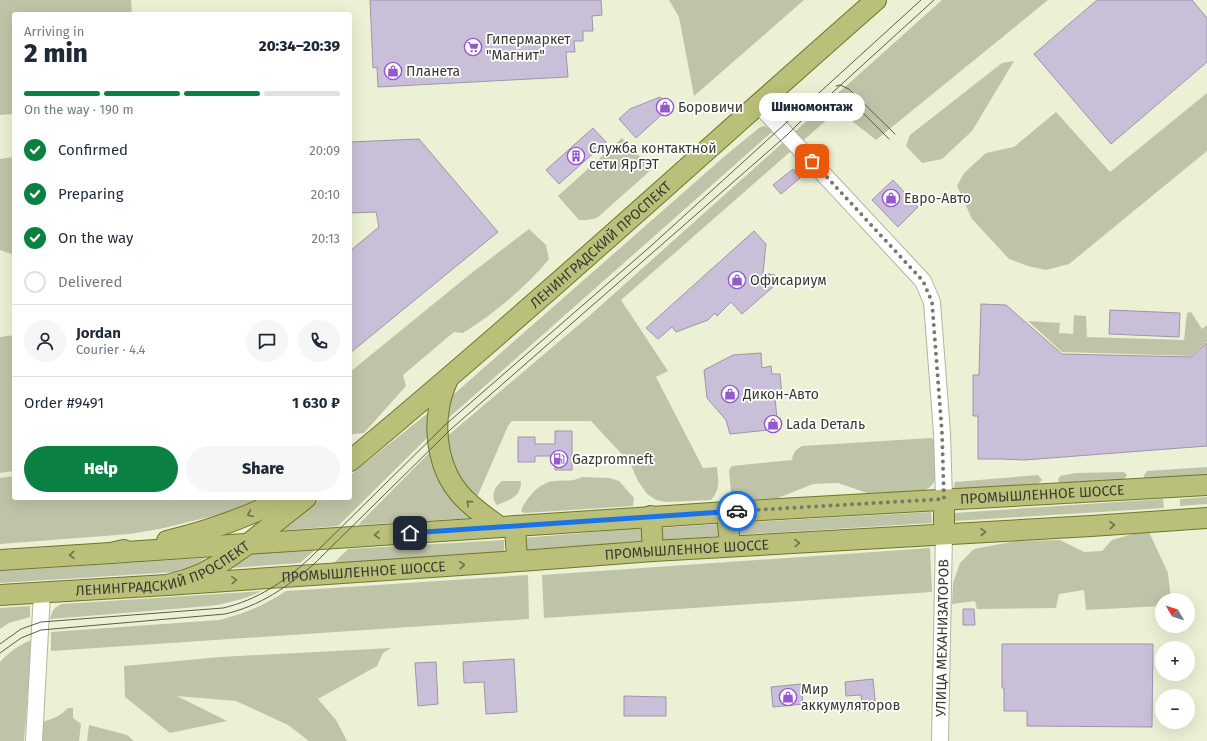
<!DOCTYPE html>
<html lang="en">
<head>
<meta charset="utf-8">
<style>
  :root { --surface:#fff; --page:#f6f6f7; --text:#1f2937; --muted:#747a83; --line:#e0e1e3; --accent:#0b8043 }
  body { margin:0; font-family:"Fira Sans",sans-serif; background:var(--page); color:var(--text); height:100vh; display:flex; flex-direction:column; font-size:15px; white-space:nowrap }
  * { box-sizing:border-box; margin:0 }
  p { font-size:13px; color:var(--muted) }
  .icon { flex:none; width:22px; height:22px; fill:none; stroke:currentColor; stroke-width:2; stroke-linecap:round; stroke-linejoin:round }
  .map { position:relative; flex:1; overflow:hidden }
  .side { position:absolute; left:12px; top:12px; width:340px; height:488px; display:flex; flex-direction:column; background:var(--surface); border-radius:4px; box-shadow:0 4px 16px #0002 }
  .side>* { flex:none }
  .needle { width:26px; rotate:309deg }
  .tools { position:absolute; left:1155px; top:593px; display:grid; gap:8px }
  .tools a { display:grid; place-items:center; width:40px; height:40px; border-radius:50%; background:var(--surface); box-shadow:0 4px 16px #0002; font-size:20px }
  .pin { position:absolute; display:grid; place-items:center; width:34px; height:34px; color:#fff; margin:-17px; border-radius:8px; box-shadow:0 2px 6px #0006 }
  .courier { position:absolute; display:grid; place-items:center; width:40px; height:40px; margin:-20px; border:3px solid #1a73e8; border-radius:50%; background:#fff; color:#222; box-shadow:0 1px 5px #0007 }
  .bubble { position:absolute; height:28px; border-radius:14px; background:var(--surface); box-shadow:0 4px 16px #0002; font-size:13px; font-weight:800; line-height:28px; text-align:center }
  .head em { font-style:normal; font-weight:800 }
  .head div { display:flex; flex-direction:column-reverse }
  .head { display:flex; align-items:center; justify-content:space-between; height:68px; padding:0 12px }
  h1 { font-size:26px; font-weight:800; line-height:30px }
  .bar { display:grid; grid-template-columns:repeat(4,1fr); gap:6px 4px; align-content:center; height:48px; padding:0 12px }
  .bar i { height:5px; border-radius:3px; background:var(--line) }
  .bar .selected { background:var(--accent) }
  .bar p { grid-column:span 4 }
  .line { display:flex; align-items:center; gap:10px; padding:0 12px; border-top:1px solid var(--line) }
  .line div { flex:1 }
  .round { display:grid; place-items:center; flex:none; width:42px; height:42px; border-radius:21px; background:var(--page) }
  ol { padding:0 12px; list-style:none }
  li { display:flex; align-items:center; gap:12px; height:44px }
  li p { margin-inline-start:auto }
  li .icon { padding:4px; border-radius:50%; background:var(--accent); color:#fff; stroke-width:4 }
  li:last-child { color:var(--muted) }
  li i { width:22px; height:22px; border:2px solid var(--line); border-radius:50% }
  .action { display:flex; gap:8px; margin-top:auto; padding:8px 12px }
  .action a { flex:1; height:46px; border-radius:24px; background:var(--accent); color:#fff; font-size:16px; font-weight:800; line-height:46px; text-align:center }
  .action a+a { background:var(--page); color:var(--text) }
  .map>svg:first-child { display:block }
  .green { fill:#bfc4a8 }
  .building { fill:#cabfd8; stroke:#9e94ab }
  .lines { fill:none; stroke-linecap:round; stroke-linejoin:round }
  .minor-casing { stroke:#b2b69b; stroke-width:18 }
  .major-casing { stroke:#6f7626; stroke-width:22 }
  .minor { stroke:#fff; stroke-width:16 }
  .major { stroke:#bac07a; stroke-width:20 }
  .tram { stroke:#5b5d4e; stroke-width:1 }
  .oneway { stroke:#6d704d }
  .done { stroke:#787a69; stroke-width:4; stroke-dasharray:0 7.2 }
  .route { stroke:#1a73e8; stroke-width:5 }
  .labels { text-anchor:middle; stroke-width:3.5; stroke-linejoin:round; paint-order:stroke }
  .poi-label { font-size:14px; fill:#393a2f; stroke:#fff; text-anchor:start }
  .street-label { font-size:14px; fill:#393a2f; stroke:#fff }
</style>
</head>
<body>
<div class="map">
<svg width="1207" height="741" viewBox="0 0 1207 741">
  <rect width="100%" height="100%" fill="#ecf1d5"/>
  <g class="green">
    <polygon points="0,0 131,0 132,14 14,14 14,114 0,115"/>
    <polygon points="669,0 804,0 694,96 679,17"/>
    <path d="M 942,0 L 1048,0 L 876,140 L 838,110 L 621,300 L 668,371 L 656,377 L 703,468 L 717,467 C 718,481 721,488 711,500 L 666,502 L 656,500 L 647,494 L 638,481 L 630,463 L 591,421 L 512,421 L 508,426 L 478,495 L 473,498 L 459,483 L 445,438 L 588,317 Z"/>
    <polygon points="1014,61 972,131 942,159 922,163 906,146 910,135 1002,63"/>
    <polygon points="1207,93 1207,151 1069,264 1046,270 1028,266 1009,259 972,219 957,186 964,173 986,153 1014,147 1056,112 1110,172"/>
    <polygon points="764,126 768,128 772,132 444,422 445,402 726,155 759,128"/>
    <polygon points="622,138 652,169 597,218 587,220 579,220 558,196"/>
    <polygon points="14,157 14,255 0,250 0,159"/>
    <path d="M 529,229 L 546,245 L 549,259 C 525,288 495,313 463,333 L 454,332 L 403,375 L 406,386 L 364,433 L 353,434 L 350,438 L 350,372 L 469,275 Z"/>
    <polygon points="1191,312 1202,329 1207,325 1207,342 1191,356 1062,352 1028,321 1060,323 1059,333 1073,334 1074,315 1086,316 1087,337 1184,340 1187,313"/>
    <polygon points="14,335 14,471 0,473 0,337"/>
    <polygon points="428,413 428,437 338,526 279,531 321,498 350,498 350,475"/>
    <path d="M 931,438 L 936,441 C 937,459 944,481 924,491 L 867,493 L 838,483 L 813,484 L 778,498 L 741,500 L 735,498 L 731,492 L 729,470 L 732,466 L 792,460 C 793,453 795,450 802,446 Z"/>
    <polygon points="432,450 473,518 358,525"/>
    <polygon points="1207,467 1207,475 1146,479 1144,478 1144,475 1147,471"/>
    <polygon points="1124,472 1127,475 1124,480 1067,483 1059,482 1058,480 1060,476 1076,473"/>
    <polygon points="1038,475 1042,480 1037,485 953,490 955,482"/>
    <polygon points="14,476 14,498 264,498 221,514 164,528 130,534 0,544 0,478"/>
    <path d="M 582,477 L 610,478 L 619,481 L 634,498 L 633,506 L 524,513 L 521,511 C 526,498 540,482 554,481 C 565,480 573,482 582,477 Z"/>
    <path d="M 502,481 L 521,481 C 521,497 510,500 497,505 C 490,497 494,487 502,481 Z"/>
    <polygon points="1207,497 1207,504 1180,506 1180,499"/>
    <polygon points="1163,499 1164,508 955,521 954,513"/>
    <polygon points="931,512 932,523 737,535 736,523"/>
    <polygon points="719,524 720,536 660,540 659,528"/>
    <polygon points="642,528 643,541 525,550 523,538"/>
    <polygon points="1149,532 1168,573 1171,600 1162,600 1162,606 1086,610 1084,590 1059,594 1056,608 977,609 975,601 952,604 953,583 960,563 974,549 1016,541 1060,540 1084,552 1102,551 1112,540 1136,533"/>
    <polygon points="504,540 504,552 333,564 348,549"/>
    <polygon points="930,548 932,592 544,618 542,575"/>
    <polygon points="316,549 300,563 231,568 251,553"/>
    <polygon points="205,558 196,564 175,572 0,583 0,571"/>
    <path d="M 528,575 L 529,619 L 51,651 L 51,632 L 219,620 C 244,614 265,605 286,591 Z"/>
    <path d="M 262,591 C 245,599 228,603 210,606 L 50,619 C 52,611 54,607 62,604 Z"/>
    <polygon points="30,606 30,617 9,623 0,629 0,608"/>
    <path d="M 32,640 L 24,741 L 0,741 L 0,662 C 9,652 20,644 32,640 Z"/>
    <polygon points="391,648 383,653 377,666 318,699 336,720 347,741 309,741 288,725 236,701 177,696 227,721 170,733 125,697 124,666 220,657"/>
    <path d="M 68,708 L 73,708 L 73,718 L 81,724 L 79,741 L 40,741 L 41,722 C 51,720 61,716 68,708 Z"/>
    <polygon points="89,725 127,735 134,741 87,741"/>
  </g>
  <g class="building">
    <polygon points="370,0 601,0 602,15 592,16 593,31 583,31 583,41 574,41 575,52 566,52 568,77 378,87 377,67 373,68"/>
    <polygon points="1097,0 1192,0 1207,18 1207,62 1111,144 1034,54"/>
    <polygon points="660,97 670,107 636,138 619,119 630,109"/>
    <polygon points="593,128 606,142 559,184 546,170"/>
    <polygon points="419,139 498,232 350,353 350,251 379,227 376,212 350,213 350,142"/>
    <polygon points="793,169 800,178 781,194 773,185"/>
    <polygon points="893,180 918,207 898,227 872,200"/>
    <polygon points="754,231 766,244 763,273 775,275 774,286 742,314 731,302 717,316 715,313 708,320 676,332 672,327 658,339 646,328"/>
    <polygon points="981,304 1006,305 1062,354 1191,357 1207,343 1207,446 1024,460 1000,459 978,459 978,416 973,416 973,375 979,375"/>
    <polygon points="1110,310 1180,313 1179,337 1109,334"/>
    <polygon points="761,353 762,368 771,366 772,374 780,374 782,396 775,398 778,429 730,434 726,420 707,398 704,370 733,355"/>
    <polygon points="555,431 572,431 572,470 555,470 555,456 535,456 535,462 518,462 518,437 535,437 535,444 555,444"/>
    <polygon points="963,609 974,609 975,625 963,625"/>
    <polygon points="1002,644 1153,644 1152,727 1027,726 1027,711 1004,711 1004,688 1002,688"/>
    <polygon points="514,659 517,712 486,714 484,682 464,683 463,662"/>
    <polygon points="436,662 438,704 418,706 415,663"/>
    <polygon points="873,679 876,710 863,711 861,695 846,696 845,682"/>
    <polygon points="801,684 803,704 773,707 771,687"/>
    <polygon points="624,696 666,697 666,716 624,716"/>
  </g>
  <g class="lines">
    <defs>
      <g id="minor">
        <polyline points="758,104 923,281 932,302 942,433 944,499"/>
        <polyline points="34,741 42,593"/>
        <path id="s1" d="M 940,741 L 944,534"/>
      </g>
      <g id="major">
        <path d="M 448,379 C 444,388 440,398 439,408 C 434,437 440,471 460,494 C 471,507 486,517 500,527"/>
        <path id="s2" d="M 350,461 C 529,312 701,154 876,0"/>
        <polyline points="727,512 730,546"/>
        <polyline points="651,516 653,551"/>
        <polyline points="515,526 517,561"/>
        <polyline points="944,534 944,499"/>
        <path d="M 167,541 C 208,531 248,517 285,498"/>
        <path id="s3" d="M 111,553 L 727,512 L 1207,485"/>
        <polyline points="0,560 111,553 124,550"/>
        <path id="s4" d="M 167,585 L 534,560 L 653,551 L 1091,526 L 1207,518"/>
        <path id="s5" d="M 0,595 L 167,585 L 185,580 L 201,574 L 216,566 L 248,544 L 306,498"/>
      </g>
    </defs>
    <use href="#minor" class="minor-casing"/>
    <use href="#major" class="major-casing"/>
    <use href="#minor" class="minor"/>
    <use href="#major" class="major"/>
    <g class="tram">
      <polyline points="836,86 840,85 849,89 895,134"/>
      <polyline points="830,97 840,93 848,98 889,139"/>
      <path d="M 0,644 L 21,629 L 41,622 L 223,608 C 257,600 284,582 309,559 L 445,425 L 652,245 L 921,0"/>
      <path d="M 0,653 L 21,638 L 41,630 L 225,614 C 260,606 287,587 314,564 L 450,430 L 787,135 L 799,123 L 934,0"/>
    </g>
  </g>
  <defs><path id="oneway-chevron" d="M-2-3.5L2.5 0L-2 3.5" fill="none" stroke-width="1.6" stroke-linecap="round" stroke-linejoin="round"/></defs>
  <g class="oneway">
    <use href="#oneway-chevron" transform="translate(469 503) rotate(-138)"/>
    <use href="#oneway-chevron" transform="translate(250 514) rotate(157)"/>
    <use href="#oneway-chevron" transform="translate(1112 525) rotate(-4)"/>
    <use href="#oneway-chevron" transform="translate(983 532) rotate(-3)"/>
    <use href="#oneway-chevron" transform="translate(377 535) rotate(176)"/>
    <use href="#oneway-chevron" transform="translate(797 543) rotate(-3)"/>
    <use href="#oneway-chevron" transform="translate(72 555) rotate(177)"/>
    <use href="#oneway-chevron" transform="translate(462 565) rotate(-4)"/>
    <use href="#oneway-chevron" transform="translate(234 580) rotate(-4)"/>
  </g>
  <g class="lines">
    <polyline class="done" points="737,511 944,499 942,433 932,302 923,281 812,161"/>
    <polyline class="route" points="410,533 737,511"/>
  </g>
  <defs>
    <symbol id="supermarket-ring" viewBox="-11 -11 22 22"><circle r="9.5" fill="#fff" stroke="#9658ce" stroke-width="1.5"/><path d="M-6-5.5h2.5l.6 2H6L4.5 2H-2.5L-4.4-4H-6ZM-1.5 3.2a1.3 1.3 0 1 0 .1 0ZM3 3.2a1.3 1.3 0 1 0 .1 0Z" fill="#9658ce"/></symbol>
    <symbol id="shop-ring" viewBox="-11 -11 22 22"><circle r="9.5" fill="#fff" stroke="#9658ce" stroke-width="1.5"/><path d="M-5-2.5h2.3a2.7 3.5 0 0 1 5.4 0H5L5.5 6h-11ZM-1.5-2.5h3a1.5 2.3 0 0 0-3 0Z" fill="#9658ce"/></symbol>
    <symbol id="building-ring" viewBox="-11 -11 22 22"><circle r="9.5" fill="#fff" stroke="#9658ce" stroke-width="1.5"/><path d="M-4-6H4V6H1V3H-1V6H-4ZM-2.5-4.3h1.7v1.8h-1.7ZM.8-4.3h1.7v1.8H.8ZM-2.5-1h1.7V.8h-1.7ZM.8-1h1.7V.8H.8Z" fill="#9658ce"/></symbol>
    <symbol id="fuel-ring" viewBox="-11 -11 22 22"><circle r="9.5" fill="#fff" stroke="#9658ce" stroke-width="1.5"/><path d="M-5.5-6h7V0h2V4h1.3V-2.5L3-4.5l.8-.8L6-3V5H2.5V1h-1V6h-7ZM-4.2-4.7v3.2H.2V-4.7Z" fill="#9658ce"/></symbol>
  </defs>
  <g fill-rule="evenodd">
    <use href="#supermarket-ring" x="463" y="37" width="20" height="20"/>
    <use href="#shop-ring" x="383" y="61" width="20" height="20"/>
    <use href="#shop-ring" x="655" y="97" width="20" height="20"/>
    <use href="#building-ring" x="566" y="146" width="20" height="20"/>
    <use href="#shop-ring" x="881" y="188" width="20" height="20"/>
    <use href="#shop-ring" x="727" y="270" width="20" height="20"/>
    <use href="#shop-ring" x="720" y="384" width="20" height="20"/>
    <use href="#shop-ring" x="763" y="414" width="20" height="20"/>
    <use href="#fuel-ring" x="549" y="449" width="20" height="20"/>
    <use href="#shop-ring" x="778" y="687" width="20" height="20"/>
  </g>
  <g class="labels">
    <g class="poi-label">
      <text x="486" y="44">Гипермаркет<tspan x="486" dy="16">"Магнит"</tspan></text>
      <text x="406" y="76">Планета</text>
      <text x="678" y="112">Боровичи</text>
      <text x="589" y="153">Служба контактной<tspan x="589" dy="16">сети ЯрГЭТ</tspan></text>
      <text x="904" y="203">Евро-Авто</text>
      <text x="750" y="285">Офисариум</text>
      <text x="743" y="399">Дикон-Авто</text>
      <text x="786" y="429">Lada Dеталь</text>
      <text x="572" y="464">Gazpromneft</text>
      <text x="801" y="694">Мир<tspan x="801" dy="16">аккумуляторов</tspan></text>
    </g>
    <g class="street-label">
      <text dy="5" stroke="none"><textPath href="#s2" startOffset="331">ЛЕНИНГРАДСКИЙ ПРОСПЕКТ</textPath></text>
      <text dy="5" stroke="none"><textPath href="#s3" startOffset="933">ПРОМЫШЛЕННОЕ ШОССЕ</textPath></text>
      <text dy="5" stroke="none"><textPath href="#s4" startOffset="521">ПРОМЫШЛЕННОЕ ШОССЕ</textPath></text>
      <text dy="5" stroke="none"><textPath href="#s5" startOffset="167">ЛЕНИНГРАДСКИЙ ПРОСПЕКТ</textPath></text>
      <text dy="5" stroke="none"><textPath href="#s4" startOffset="197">ПРОМЫШЛЕННОЕ ШОССЕ</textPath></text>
      <text dy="5" stroke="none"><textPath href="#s1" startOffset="103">УЛИЦА МЕХАНИЗАТОРОВ</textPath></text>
    </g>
  </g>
</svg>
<div class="tools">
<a><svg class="needle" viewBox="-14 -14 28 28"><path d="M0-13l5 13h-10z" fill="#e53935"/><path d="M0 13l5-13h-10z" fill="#747a83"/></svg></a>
<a>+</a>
<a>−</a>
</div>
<div class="pin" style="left:812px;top:161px;background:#ea580c"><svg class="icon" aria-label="bag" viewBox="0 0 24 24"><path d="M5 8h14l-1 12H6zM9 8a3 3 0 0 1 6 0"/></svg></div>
<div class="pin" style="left:410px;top:533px;background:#1f2937"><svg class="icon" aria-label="home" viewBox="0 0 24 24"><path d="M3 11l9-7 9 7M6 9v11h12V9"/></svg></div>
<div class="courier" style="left:737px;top:511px"><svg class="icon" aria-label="car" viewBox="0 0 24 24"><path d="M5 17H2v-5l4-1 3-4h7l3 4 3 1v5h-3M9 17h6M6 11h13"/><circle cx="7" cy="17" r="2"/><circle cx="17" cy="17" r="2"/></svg></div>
<div class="bubble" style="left:759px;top:93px;width:106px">Шиномонтаж</div>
<section class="side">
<div class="head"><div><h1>2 min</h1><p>Arriving in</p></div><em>20:34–20:39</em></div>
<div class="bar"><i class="selected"></i><i class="selected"></i><i class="selected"></i><i></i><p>On the way · 190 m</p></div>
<ol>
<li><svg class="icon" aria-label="check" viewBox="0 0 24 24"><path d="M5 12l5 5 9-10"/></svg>Confirmed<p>20:09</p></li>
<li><svg class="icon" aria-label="check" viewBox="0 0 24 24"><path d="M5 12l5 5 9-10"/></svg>Preparing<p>20:10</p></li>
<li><svg class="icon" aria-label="check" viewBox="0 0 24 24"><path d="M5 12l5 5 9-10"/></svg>On the way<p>20:13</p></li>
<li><i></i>Delivered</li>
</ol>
<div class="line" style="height:72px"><a class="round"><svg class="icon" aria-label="person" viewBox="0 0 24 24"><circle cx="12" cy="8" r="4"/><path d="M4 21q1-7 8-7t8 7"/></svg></a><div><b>Jordan</b><p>Courier · 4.4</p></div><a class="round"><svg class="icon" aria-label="chat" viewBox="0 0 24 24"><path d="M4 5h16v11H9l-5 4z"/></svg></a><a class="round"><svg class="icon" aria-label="phone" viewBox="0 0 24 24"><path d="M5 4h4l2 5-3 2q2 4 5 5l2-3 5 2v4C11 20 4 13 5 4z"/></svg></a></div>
<div class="line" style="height:52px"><div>Order #9491</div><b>1 630 ₽</b></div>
<div class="action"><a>Help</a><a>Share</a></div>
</section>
</div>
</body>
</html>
